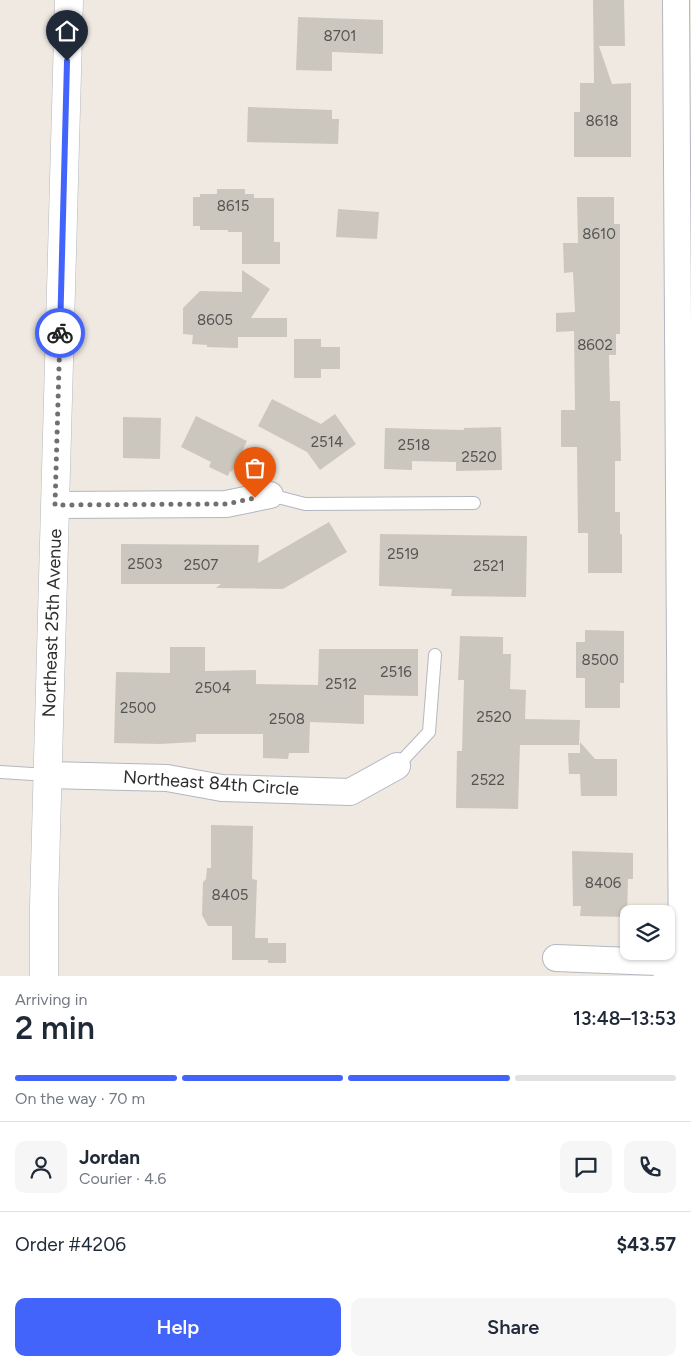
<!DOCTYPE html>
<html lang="en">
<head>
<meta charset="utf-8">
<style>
  :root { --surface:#fff; --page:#f6f6f7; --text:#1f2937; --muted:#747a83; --line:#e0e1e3; --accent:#4264fb }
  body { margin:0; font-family:Figtree,sans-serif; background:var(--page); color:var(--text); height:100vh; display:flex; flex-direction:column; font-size:19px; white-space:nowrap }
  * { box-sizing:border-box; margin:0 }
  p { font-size:16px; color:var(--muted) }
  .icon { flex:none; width:28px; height:28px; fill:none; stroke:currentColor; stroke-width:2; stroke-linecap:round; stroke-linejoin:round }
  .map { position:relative; height:976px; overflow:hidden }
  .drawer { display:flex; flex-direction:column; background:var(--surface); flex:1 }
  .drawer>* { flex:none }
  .buttons { position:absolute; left:620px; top:905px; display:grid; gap:10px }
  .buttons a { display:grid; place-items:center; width:55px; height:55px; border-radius:10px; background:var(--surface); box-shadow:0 1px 4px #0004; font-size:25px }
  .pin { position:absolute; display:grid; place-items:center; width:42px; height:42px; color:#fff; margin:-51px -21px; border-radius:50% 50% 50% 0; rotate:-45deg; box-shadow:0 0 5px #0007 }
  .pin .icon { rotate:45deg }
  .courier { position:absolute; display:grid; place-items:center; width:50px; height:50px; margin:-25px; border:4px solid #4264fb; border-radius:50%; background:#fff; color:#222; box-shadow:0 1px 6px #0007 }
  .overview em { font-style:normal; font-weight:600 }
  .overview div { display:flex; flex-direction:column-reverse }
  .overview { display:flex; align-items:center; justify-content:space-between; height:85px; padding:0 15px }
  h1 { font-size:32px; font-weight:600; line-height:38px }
  .bar { display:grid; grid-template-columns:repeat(4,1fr); gap:8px 5px; align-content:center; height:60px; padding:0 15px }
  .bar i { height:6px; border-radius:4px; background:var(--line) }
  .bar .selected { background:var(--accent) }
  .bar p { grid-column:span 4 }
  .line { display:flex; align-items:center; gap:12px; padding:0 15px; border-top:1px solid var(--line) }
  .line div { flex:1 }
  .round { display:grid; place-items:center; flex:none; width:52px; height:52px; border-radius:10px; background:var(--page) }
  .cta { display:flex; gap:10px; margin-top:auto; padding:10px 15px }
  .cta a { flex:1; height:58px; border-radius:10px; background:var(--accent); color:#fff; font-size:20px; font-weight:600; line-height:58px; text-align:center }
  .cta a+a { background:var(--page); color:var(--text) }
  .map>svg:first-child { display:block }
  .building { fill:#cbc7bf }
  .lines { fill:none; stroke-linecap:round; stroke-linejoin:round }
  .service-casing { stroke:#b4b7c1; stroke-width:14 }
  .minor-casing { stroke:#b4b7c1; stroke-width:28 }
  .tertiary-casing { stroke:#b4b7c1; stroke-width:29 }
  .service { stroke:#fff; stroke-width:12 }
  .minor { stroke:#fff; stroke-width:26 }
  .tertiary { stroke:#fff; stroke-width:28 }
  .done { stroke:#726f6d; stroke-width:5; stroke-dasharray:0 9 }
  .route { stroke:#4264fb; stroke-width:6 }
  .labels { text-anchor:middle; stroke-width:4; stroke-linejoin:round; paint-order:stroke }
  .number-label { font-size:15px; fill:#555452 }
  .street-label { font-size:18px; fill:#2e2e2e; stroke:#fff }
</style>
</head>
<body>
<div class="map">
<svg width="691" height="976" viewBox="0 0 691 976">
  <rect width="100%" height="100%" fill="#efe9e1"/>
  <g class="building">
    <polygon points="593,0 624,0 625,46 599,46 612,84 631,83 631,157 574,157 574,112 580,112 580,83 594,83"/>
    <polygon points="298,17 383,20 383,54 332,52 332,71 296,70"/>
    <polygon points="248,107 332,110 332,119 339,119 338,144 247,142"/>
    <polygon points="217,189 245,189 245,194 254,194 254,198 274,198 274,242 280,242 280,264 242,264 242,232 228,232 228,230 200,230 200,226 193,226 193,197 200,197 200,194 217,194"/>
    <polygon points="577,197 614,197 614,224 620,224 620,334 616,334 616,355 609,355 610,401 620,401 621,461 615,461 615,512 620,512 620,534 622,534 622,573 588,573 588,533 578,533 577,447 561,447 561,410 575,410 574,331 556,332 556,313 575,312 573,272 564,273 563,243 578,243"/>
    <polygon points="338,209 379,212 377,239 336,237"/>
    <polygon points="242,270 270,289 251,318 287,318 287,337 238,337 238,348 207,347 207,345 192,344 193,335 183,334 183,308 200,291 242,292"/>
    <polygon points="294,339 321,339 321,347 340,347 340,369 321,369 321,378 294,378"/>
    <polygon points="272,399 321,424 335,414 356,444 320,470 307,452 258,426"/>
    <polygon points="196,416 247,441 232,472 230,471 228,476 209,467 211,462 181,447"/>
    <polygon points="123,417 161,418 160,459 123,458"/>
    <polygon points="501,427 502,470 456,471 456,462 412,461 412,470 384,469 385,428 464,430 464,428"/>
    <polygon points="329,522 347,552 283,589 216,588 221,584 121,584 121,544 259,545 258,563"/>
    <polygon points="380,534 527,536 526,597 451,596 452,589 379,586"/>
    <polygon points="585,630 624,631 624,683 620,683 620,708 585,708 585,678 576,678 576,642 585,642"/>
    <polygon points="460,636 503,637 503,654 511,654 510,689 526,690 525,719 580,720 579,745 520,745 518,809 456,808 457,751 462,751 464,680 458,680"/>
    <polygon points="170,647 205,647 205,671 256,670 256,684 318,685 319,649 418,649 418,696 364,695 364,724 310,722 309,753 289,753 288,759 263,758 263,734 196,734 196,742 160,744 114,743 116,672 170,673"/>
    <polygon points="580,742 595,759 617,759 617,796 581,796 580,774 569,774 568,753 580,753"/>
    <polygon points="211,825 253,826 252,879 257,880 255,938 268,938 268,943 286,943 286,963 268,963 268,960 232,960 232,926 208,926 202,915 203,882 206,879 207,868 211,868"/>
    <polygon points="572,851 633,853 633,879 628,879 627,917 580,916 581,906 573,906"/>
  </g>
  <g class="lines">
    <defs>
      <g id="service">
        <polyline points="270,495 305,504 474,503"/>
        <polyline points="397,766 429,732 435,655"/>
        <polyline points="0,772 48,775"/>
      </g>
      <g id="minor">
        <polyline points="676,0 682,976"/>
        <polyline points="55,505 226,504 270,495"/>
        <polyline points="48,775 167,778 222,788 350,792 397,766"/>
        <polyline points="556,958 657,962 677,976"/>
      </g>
      <polyline id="tertiary" points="44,976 44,905 69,0"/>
    </defs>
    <use href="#service" class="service-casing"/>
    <use href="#minor" class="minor-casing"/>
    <use href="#tertiary" class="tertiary-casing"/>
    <use href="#service" class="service"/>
    <use href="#minor" class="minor"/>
    <use href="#tertiary" class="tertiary"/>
  </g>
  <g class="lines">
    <polyline class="done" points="60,333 55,505 226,504 255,498"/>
    <polyline class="route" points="60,333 67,61"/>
  </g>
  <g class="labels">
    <g class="number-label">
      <text x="340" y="41">8701</text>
      <text x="602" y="126">8618</text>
      <text x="233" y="211">8615</text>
      <text x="599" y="239">8610</text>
      <text x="215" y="325">8605</text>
      <text x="595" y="350">8602</text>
      <text x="327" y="447">2514</text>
      <text x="414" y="450">2518</text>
      <text x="479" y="462">2520</text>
      <text x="403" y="559">2519</text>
      <text x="145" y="569">2503</text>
      <text x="201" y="570">2507</text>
      <text x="489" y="571">2521</text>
      <text x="600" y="665">8500</text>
      <text x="396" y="677">2516</text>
      <text x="341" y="689">2512</text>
      <text x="213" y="693">2504</text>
      <text x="138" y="713">2500</text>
      <text x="494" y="722">2520</text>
      <text x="287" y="724">2508</text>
      <text x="488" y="785">2522</text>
      <text x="603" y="888">8406</text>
      <text x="230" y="900">8405</text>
    </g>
    <g class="street-label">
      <text transform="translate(52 623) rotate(-88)" y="6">Northeast 25th Avenue</text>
      <text transform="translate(211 783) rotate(4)" y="6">Northeast 84th Circle</text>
    </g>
  </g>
</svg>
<div class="buttons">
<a><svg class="icon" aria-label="layers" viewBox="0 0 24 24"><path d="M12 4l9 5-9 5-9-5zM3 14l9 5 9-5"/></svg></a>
</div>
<div class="pin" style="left:255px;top:498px;background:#ea580c"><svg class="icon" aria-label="bag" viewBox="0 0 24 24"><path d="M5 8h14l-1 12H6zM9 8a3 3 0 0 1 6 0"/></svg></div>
<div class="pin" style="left:67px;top:61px;background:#1f2937"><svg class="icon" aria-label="home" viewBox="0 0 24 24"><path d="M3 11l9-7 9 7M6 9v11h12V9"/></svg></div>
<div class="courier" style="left:60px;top:333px"><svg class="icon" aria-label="bike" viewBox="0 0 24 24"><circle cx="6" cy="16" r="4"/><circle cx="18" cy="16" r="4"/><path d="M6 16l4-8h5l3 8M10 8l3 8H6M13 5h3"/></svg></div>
</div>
<section class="drawer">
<div class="overview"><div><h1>2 min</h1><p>Arriving in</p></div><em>13:48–13:53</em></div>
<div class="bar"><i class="selected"></i><i class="selected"></i><i class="selected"></i><i></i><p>On the way · 70 m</p></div>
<div class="line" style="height:90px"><a class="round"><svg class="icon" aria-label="person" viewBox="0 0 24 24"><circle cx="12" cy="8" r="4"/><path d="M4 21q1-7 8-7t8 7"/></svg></a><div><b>Jordan</b><p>Courier · 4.6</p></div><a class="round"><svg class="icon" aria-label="chat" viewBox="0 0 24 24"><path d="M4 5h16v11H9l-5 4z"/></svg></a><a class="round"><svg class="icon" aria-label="phone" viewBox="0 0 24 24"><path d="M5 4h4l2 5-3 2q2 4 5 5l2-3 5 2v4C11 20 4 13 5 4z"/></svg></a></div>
<div class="line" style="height:65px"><div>Order #4206</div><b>$43.57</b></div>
<div class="cta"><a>Help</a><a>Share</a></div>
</section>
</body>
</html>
